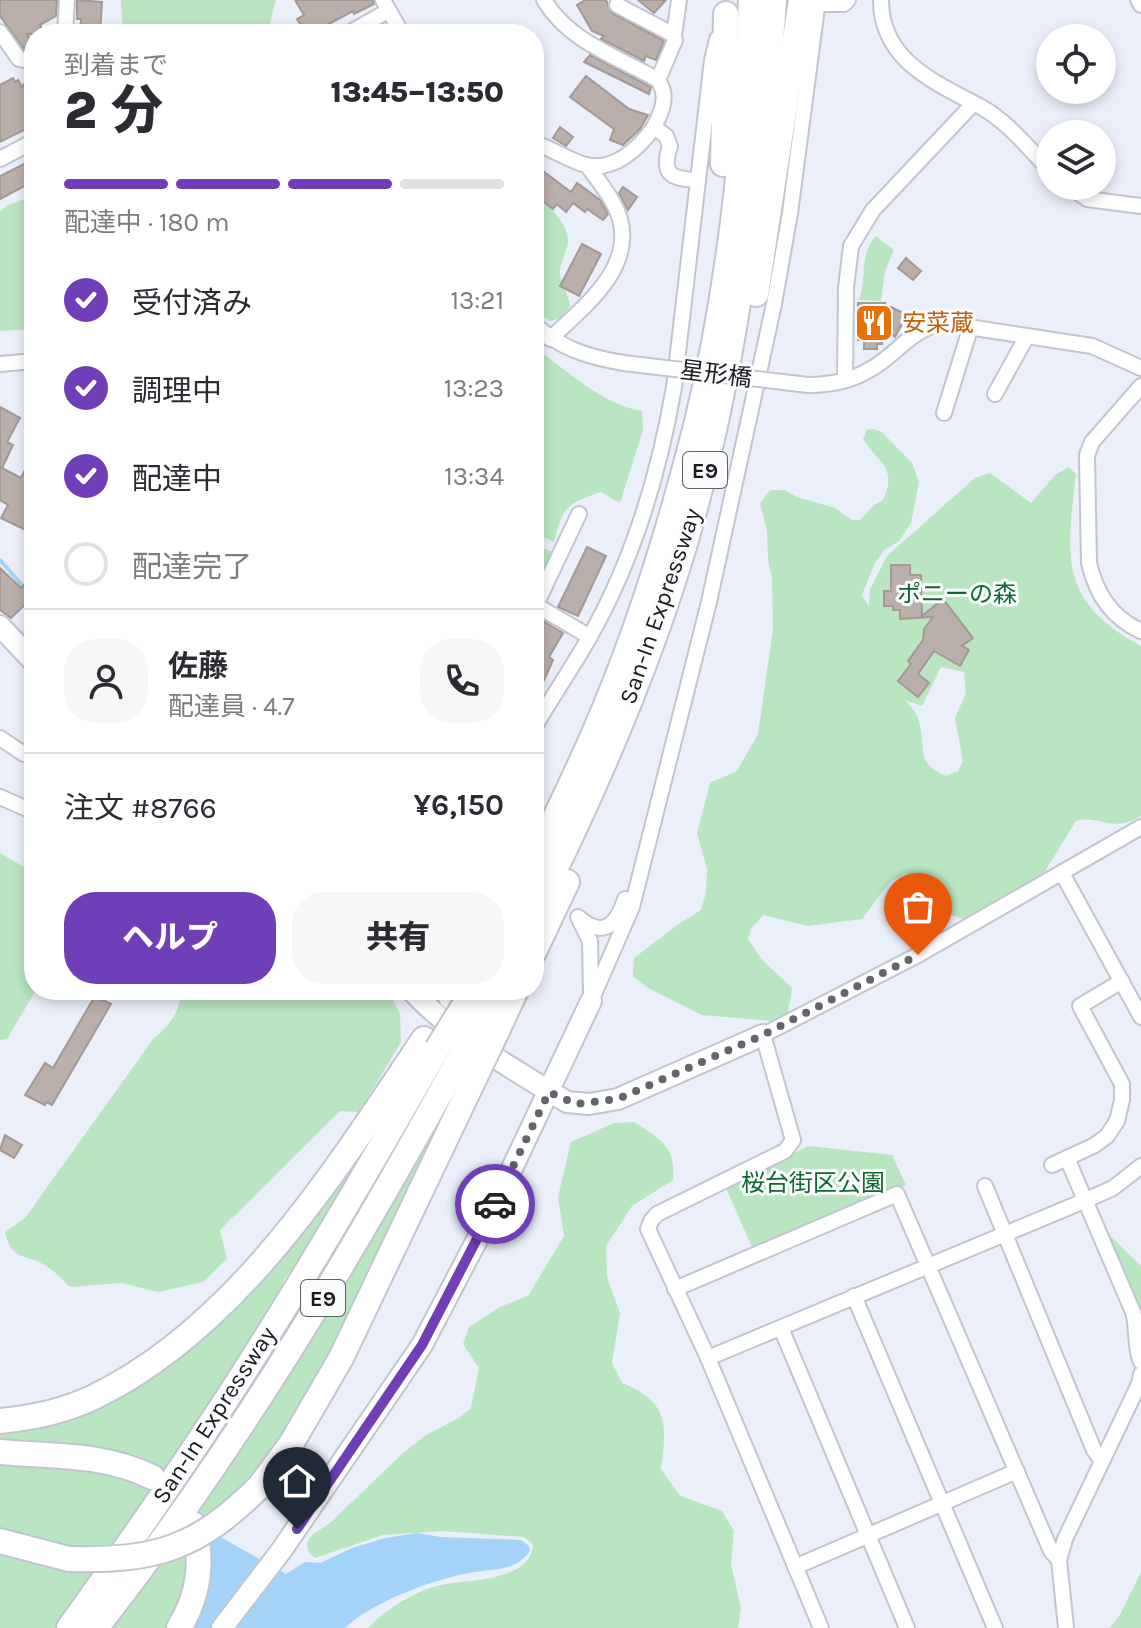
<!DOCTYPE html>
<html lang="ja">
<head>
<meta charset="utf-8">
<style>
  :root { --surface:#fff; --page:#f7f7f7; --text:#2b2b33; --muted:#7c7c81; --line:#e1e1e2; --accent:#6e3fb7 }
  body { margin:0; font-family:Karla,"Noto Sans JP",sans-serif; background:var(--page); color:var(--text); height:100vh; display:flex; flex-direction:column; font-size:30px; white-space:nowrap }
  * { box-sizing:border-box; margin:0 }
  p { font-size:26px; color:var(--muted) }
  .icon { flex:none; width:44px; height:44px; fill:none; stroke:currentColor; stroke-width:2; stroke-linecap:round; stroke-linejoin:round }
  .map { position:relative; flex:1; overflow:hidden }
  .sheet { position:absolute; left:24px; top:24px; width:520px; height:976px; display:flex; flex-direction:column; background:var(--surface); border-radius:32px; box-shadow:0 4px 12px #0003 }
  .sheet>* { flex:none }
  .buttons { position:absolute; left:1036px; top:24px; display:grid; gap:16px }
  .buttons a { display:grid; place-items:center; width:80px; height:80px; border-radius:50%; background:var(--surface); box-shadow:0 4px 12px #0003; font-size:40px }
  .pin { position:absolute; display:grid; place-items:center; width:68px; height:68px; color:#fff; margin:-82px -34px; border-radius:50% 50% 50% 0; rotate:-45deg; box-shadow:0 0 8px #0007 }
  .pin .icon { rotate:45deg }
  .courier { position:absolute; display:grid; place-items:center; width:80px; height:80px; margin:-40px; border:6px solid #6e3fb7; border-radius:50%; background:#fff; color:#222; box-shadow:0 2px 10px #0007 }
  .overview em { font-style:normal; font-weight:800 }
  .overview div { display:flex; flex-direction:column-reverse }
  .overview { display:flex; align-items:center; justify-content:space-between; height:136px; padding:0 40px }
  h1 { font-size:52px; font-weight:800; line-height:60px }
  .bar { display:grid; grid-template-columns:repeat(4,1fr); gap:12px 8px; align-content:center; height:96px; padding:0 40px }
  .bar i { height:10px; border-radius:6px; background:var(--line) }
  .bar .selected { background:var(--accent) }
  .bar p { grid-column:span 4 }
  .line { display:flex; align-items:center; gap:20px; padding:0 40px; border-top:2px solid var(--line) }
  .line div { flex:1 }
  .round { display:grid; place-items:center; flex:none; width:84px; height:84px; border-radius:32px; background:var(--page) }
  ol { padding:0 40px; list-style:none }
  li { display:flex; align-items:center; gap:24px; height:88px }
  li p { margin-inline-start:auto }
  li .icon { padding:8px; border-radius:50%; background:var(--accent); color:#fff; stroke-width:4 }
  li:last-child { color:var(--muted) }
  li i { width:44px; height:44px; border:4px solid var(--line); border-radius:50% }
  .cta { display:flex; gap:16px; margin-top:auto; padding:16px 40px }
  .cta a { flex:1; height:92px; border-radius:32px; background:var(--accent); color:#fff; font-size:32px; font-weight:800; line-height:92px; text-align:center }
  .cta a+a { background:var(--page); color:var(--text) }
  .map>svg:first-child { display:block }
  .green { fill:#b9e5c0; fill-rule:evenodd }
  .water { fill:#a4d3f9 }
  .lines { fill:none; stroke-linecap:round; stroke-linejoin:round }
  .stream { stroke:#a4d3f9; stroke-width:4 }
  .building { fill:#bbafac; stroke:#a49995; stroke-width:2 }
  .street-casing { stroke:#c0c5cf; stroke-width:18 }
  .secondary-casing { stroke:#c0c5cf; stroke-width:24 }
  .highway-casing { stroke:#c0c5cf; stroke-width:28 }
  .street { stroke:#fff; stroke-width:14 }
  .secondary { stroke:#fff; stroke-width:20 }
  .highway { stroke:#fff; stroke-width:24 }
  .street-bridge-casing { stroke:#c0c5cf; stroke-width:18; stroke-linecap:butt }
  .highway-bridge-casing { stroke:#c0c5cf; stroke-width:28; stroke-linecap:butt }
  .street-bridge { stroke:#fff; stroke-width:14 }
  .highway-bridge { stroke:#fff; stroke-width:24 }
  .done { stroke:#62656b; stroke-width:8; stroke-dasharray:0 14.4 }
  .route { stroke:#6e3fb7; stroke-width:10 }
  .labels { text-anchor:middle; stroke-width:6; stroke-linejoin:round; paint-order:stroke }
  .shield { fill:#fbfcfe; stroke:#5d5e61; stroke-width:2 }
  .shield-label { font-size:22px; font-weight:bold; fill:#191b1e }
  .food-label { font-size:24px; fill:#c56008; stroke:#fbfcfe; text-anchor:start }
  .street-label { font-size:24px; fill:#191b1e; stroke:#fbfcfe }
  .park-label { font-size:24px; fill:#0e692f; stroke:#fbfcfe }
</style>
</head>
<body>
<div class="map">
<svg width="1141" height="1628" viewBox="0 0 1141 1628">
  <rect width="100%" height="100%" fill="#eaeff9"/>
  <g class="green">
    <polygon points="121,0 276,0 267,34 123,34"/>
    <path d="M 534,190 C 545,205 567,220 568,240 C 568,251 560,261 560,271 C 559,282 569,294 570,306 L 562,317 L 551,321 L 543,316 L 534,302 Z"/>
    <polygon points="28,198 34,202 34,329 0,331 0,212 8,205"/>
    <path d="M 876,236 L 894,250 L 885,271 L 881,301 L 859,300 C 867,279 859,253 876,236 Z"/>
    <path d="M 534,347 C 567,370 601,404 642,411 L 643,430 L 620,503 L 601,492 C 566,504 563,506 554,542 L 534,532 Z"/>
    <path d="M 873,429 L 882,432 L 912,463 L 919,482 L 911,523 L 899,541 L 884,550 L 874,565 L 862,595 L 869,607 L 870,589 L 887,556 L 975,478 L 990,473 L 1031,503 L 1055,475 L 1069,467 L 1076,474 C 1066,559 1059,601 1141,646 L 1141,816 C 1109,834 1101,814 1076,821 L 1045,871 L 1023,888 L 963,919 L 943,912 L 916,880 L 904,874 L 890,882 L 862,919 L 808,926 L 763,915 L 751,929 L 748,939 L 762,960 L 792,988 L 788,1013 L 774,1021 L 702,1015 L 648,988 L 633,976 L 634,958 L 676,926 L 701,910 L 706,893 L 707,869 L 697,833 L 710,783 L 737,771 L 758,734 L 773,629 L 772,579 L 768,560 L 767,531 L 760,503 L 770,490 L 784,490 L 797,497 L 835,508 L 852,520 L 860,520 L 874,505 L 883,500 C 898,467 879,464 863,439 L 867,430 ZM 941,667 L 964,672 L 966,693 L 955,718 L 963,761 L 958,771 L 946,776 C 914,762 927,748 919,722 C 917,713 911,706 905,700 L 922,706 Z"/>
    <polygon points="534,543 553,553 539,584 534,588"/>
    <polygon points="0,853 34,873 36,990 7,1039 0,1040"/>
    <path d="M 180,990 L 388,990 L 400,1014 L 401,1042 L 359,1112 L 340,1111 L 220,1230 L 227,1259 L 203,1282 L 158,1292 L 122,1283 L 70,1287 C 63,1281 55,1271 46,1266 C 27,1253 11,1262 5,1232 L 25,1218 L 154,1038 C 169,1027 182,1009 180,990 Z"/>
    <polygon points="418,1063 314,1237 284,1280 271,1315 165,1477 0,1442 0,1428 186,1344"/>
    <polygon points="462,1084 302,1411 264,1470 202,1525 194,1510 335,1304 357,1265 374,1228 438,1118"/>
    <path d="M 634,1122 C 660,1139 676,1146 673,1180 L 632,1206 L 606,1246 L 607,1277 L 620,1313 L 612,1363 L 622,1383 C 669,1402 667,1424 661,1469 L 680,1496 L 722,1511 L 734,1531 L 731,1564 L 741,1608 L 738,1628 L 368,1628 C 385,1610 413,1592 437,1586 C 466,1579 531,1583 533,1544 L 524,1537 L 442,1531 L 383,1535 L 315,1558 L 308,1551 L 307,1543 L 312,1535 L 330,1523 L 403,1453 L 426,1435 L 459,1418 L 471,1408 L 479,1368 L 463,1344 L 469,1327 L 500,1307 L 528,1296 L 564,1236 L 558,1197 L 571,1142 L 614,1123 Z"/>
    <polygon points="808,1146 892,1155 906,1185 894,1190 891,1187 752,1247 726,1188"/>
    <polygon points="1108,1234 1141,1266 1141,1322 1106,1236"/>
    <path d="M 0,1459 C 35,1462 134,1464 153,1494 L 113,1553 L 93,1553 L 0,1532 Z"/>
    <polygon points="189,1548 189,1584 170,1628 111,1628 157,1559"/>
    <polygon points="0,1551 102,1568 57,1628 0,1628"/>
    <polygon points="1141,1572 1141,1628 1110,1628 1121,1613"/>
  </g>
  <path class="water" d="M 417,1533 L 441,1537 L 521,1540 L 529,1546 L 530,1551 C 514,1573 493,1568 469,1573 C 432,1580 372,1602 345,1628 L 192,1628 C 208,1599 213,1572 207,1538 L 215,1534 L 286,1574 L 305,1562 L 320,1563 L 352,1548 L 385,1538 Z"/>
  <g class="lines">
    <polyline class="stream" points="0,560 22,585"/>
  </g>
  <g class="building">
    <polygon points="0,0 57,0 56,16 40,25 44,34 27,34 34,45 24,49 0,16"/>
    <polygon points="77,0 102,2 100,34 80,34 81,19 77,19"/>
    <polygon points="295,0 373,0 374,4 354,14 353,11 314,32 312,29 305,32 297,19 304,15"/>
    <polygon points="585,0 606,0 612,13 664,41 656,60 646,56 644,61 601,39 604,36 592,31 577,5"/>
    <polygon points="638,0 666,0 654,13"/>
    <polygon points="590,55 651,87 649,94 584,62"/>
    <polygon points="34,69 34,125 0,142 0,85 13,78 15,82 18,80 22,87"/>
    <polygon points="586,76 629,109 648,115 640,129 623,145 610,140 614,129 570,97"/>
    <polygon points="560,127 573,137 566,146 553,138"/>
    <polygon points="28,162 34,171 34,181 0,199 0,176"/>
    <polygon points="543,171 571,192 577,183 600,200 608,214 603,220 587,209 585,212 573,203 566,212 557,204 553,209 534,194 534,182"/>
    <polygon points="623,187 637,197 628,210 619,193"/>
    <polygon points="582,244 601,254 579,296 560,286"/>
    <polygon points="906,258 921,271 913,280 898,268"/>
    <polygon points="858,303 885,303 885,307 891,307 907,315 895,337 881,323 882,344 877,344 877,349 864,349 864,340 858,340"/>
    <polygon points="0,407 20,418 7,442 13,445 2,468 21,478 34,452 34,534 1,518 8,505 0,500"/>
    <polygon points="587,547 606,556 578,616 558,607"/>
    <polygon points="891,565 910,565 910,575 921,575 922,616 943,599 973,638 962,646 969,650 960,666 934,651 918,674 929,683 918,697 898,681 911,664 908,661 923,640 924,629 933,617 900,619 900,610 893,610 893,606 884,606 884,591 891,591"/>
    <polygon points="0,568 21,588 26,583 34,592 34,596 11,618 0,610"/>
    <polygon points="538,618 563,633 549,657 553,660 544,680 534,674 534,619"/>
    <polygon points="95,996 111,1004 52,1105 46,1102 45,1105 25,1095 45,1063 53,1068"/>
    <polygon points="5,1135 22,1145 14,1158 0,1150"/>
  </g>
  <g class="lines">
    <defs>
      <g id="street">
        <polyline points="383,0 402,34"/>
        <path d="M 544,0 C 570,43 617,56 658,80 C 669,96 662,111 654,127 L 666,136 L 670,146 C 661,174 670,179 698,180"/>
        <path d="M 881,0 C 881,61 935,82 981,107 C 1007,121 1029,149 1050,170"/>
        <polyline points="1138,0 1141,5"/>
        <polyline points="817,4 844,4 848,0"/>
        <polyline points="617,5 674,35 675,40 658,80"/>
        <polyline points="0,32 19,59 24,60 34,55"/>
        <polyline points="65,34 67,0"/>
        <polyline points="347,34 388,11"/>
        <polyline points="674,35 679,0"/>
        <path d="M 534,143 C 552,148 569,161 586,165 C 614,172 639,148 654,127"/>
        <polyline points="0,159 34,141"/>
        <polyline points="1069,186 1087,199 1141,206"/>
        <path d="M 534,324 C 561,349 588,357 624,363"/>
        <path d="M 550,339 C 582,308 634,270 620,219 C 614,199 599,182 587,165"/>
        <polyline points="0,364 34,361"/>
        <polyline points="845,380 846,288 851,246 873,210 973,104"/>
        <path d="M 808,385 C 829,385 851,381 869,370 C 897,355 908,331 942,323 L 1092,346 L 1141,368"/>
        <path d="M 1141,386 L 1092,442 L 1087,455 L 1089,563 C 1096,594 1112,618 1141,631"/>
        <polyline points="995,394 1027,336"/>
        <polyline points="944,413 971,326"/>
        <polyline points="534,604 590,637"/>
        <polyline points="534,609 579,514"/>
        <path d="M 534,728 C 552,697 572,668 589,638 C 633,561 659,474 674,387 L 712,60 L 717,39"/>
        <polyline points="0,738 24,754"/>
        <polyline points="0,797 34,812"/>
        <polyline points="1062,873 1141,1017"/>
        <path d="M 578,917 C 602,938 616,927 625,899"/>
        <polyline points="580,921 590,941 591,993"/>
        <polyline points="591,1001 632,907 709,602 774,304 790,213 818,0"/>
        <path d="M 1067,1158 L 1133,1312 C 1138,1329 1134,1347 1141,1362"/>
        <polyline points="1052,1165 1095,1145 1107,1136 1117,1121 1122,1100 1122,1084 1080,1006 1122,981"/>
        <polyline points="985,1186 1094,1450 1101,1460"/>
        <polyline points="675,1289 897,1194 1051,1551 1059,1560"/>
        <polyline points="854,1296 995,1628"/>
        <polyline points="781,1328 907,1628"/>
        <polyline points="708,1358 1084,1201 1113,1188 1141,1166"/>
        <polyline points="795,1567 1017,1471"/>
        <polyline points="821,1628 708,1358 648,1229 651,1221 657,1214 785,1151 793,1140 763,1035 918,955 1141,827"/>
        <polyline points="1066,1628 1059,1560 1065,1539 1139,1384 1141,1374"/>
      </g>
      <g id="secondary">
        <polyline points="0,626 34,662"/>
        <path d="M 411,990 C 454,1036 513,1069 567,1102 L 589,1104 L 618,1099 L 763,1035"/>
        <polyline points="222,1628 281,1551 422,1345 490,1215 591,1001"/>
      </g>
      <g id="highway">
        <polyline points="723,164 726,14"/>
        <polyline points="756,294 801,0"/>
        <path d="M 534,863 C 554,819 576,775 595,731 C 637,635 670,528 696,426 C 730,288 745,142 751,0"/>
        <path d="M 534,912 C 597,787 654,655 692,519 C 725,401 744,279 758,157 C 764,104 771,52 774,0"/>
        <polyline points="534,952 567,882"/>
        <polyline points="451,997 455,990"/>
        <polyline points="480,1019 494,990"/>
        <polyline points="497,1031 516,990"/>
        <path d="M 0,1421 C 31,1418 65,1411 94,1397 C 239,1327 337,1168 424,1039"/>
        <path d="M 0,1452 C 52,1457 103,1453 152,1477"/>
        <polyline points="260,1486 291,1444 341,1358 476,1075"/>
        <polyline points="0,1541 69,1559"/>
        <path d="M 69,1628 C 135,1536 200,1443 260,1347 C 322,1249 380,1149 437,1049"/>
        <path d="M 96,1628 C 235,1451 350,1258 458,1061"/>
        <path d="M 179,1628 C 199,1595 204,1562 193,1524"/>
      </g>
    </defs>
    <use href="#street" class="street-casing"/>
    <use href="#secondary" class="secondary-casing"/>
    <use href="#highway" class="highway-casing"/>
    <use href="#street" class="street"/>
    <use href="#secondary" class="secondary"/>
    <use href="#highway" class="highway"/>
    <defs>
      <polyline id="street-bridge" points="624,363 808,385"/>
      <g id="highway-bridge">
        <polyline points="437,1049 465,1004"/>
        <polyline points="458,1061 480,1019"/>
        <polyline points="476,1075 497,1031"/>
        <path d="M 69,1559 C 156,1561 197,1549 260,1486"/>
      </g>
    </defs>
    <use href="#street-bridge" class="street-bridge-casing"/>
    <use href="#highway-bridge" class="highway-bridge-casing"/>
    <use href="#street-bridge" class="street-bridge"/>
    <use href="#highway-bridge" class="highway-bridge"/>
  </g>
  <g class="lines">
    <polyline class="done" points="495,1204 549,1092 576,1104 618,1099 763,1035 918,955"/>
    <polyline class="route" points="297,1529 422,1345 495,1204"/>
  </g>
  <defs>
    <symbol id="restaurant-square" viewBox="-11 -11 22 22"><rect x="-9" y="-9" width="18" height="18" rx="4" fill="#e8710a" stroke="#fbfcfe"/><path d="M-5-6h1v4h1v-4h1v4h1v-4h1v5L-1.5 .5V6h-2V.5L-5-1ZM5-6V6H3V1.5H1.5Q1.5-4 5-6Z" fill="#fff"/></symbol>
  </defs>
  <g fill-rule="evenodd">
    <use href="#restaurant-square" x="852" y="301" width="44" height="44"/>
  </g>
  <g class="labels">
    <g class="shield">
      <rect x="683" y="452" width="44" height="36" rx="6"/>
      <rect x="301" y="1280" width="44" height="36" rx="6"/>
    </g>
    <g class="shield-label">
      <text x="705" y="478">E9</text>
      <text x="323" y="1306">E9</text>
    </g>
    <g class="food-label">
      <text x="902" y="331">安菜蔵</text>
    </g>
    <g class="street-label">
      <text transform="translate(716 374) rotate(7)" y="8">星形橋</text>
      <text transform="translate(660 606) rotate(-71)" y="8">San-In Expressway</text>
      <text transform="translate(214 1415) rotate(-57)" y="8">San-In Expressway</text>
    </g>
    <g class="park-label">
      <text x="957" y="602">ポニーの森</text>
      <text x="813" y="1191">桜台街区公園</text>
    </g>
  </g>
</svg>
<div class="buttons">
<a><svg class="icon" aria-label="locate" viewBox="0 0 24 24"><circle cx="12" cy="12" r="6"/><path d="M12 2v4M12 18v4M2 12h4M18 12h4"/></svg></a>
<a><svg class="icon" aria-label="layers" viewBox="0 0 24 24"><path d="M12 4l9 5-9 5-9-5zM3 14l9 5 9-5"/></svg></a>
</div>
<div class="pin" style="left:918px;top:955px;background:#ea580c"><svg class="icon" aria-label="bag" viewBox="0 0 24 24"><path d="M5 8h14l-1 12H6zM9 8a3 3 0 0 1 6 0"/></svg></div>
<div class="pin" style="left:297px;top:1529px;background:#1f2937"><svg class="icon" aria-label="home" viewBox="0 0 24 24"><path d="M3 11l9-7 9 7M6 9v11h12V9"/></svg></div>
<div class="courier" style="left:495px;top:1204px"><svg class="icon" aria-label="car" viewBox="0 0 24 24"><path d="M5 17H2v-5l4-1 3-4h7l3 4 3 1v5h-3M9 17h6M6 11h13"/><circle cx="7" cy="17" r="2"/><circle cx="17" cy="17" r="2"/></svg></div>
<section class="sheet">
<div class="overview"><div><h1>2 分</h1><p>到着まで</p></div><em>13:45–13:50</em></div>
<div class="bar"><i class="selected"></i><i class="selected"></i><i class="selected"></i><i></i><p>配達中 · 180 m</p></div>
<ol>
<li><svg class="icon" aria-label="check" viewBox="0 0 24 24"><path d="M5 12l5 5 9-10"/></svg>受付済み<p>13:21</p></li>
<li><svg class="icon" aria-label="check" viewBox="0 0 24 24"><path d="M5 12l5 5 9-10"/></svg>調理中<p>13:23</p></li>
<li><svg class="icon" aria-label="check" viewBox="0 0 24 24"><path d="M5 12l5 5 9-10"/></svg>配達中<p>13:34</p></li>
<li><i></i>配達完了</li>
</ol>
<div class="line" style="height:144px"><a class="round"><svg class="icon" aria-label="person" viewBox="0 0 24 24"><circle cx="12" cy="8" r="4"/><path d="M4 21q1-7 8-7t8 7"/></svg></a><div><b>佐藤</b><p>配達員 · 4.7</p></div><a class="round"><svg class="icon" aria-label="phone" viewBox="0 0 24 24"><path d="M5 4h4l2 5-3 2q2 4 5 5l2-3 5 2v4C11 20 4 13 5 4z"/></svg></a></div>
<div class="line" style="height:104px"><div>注文 #8766</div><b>¥6,150</b></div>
<div class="cta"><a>ヘルプ</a><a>共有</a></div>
</section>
</div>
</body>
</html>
